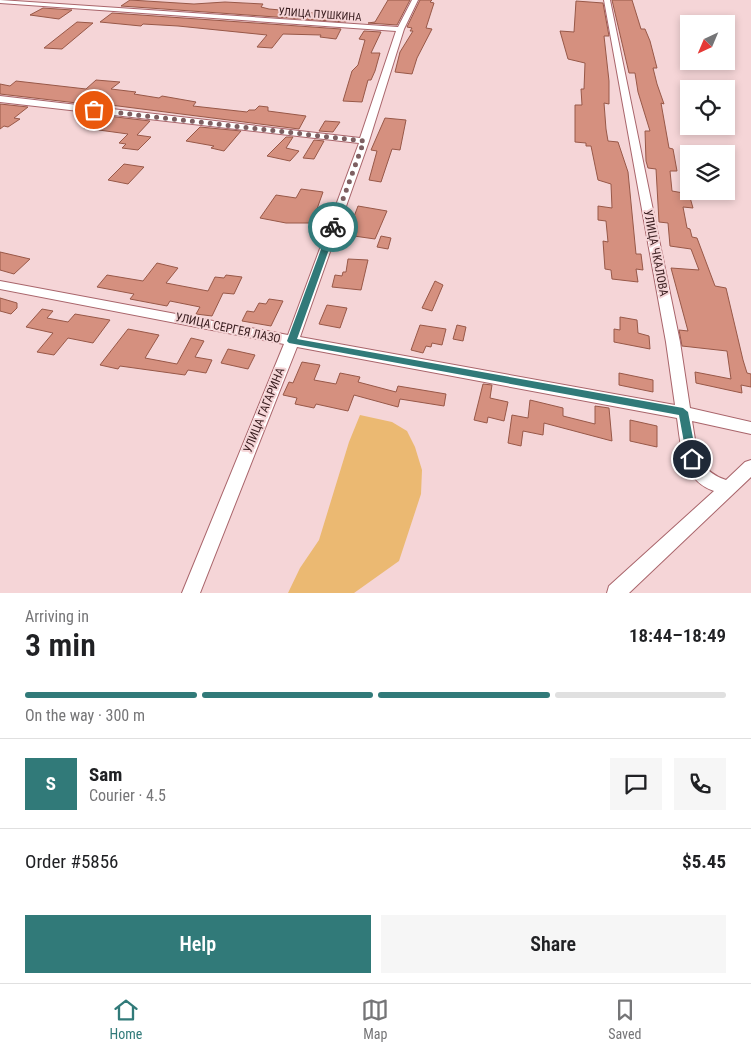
<!DOCTYPE html>
<html lang="en">
<head>
<meta charset="utf-8">
<style>
  :root { --surface:#fff; --page:#f6f6f6; --text:#202124; --muted:#757577; --line:#e0e0e0; --accent:#317a79 }
  body { margin:0; font-family:"Roboto Condensed",sans-serif; background:var(--page); color:var(--text); height:100vh; display:flex; flex-direction:column; font-size:19px; white-space:nowrap }
  * { box-sizing:border-box; margin:0 }
  p { font-size:16px; color:var(--muted) }
  .icon { flex:none; width:28px; height:28px; fill:none; stroke:currentColor; stroke-width:2; stroke-linecap:round; stroke-linejoin:round }
  .map { position:relative; height:593px; overflow:hidden }
  .side { display:flex; flex-direction:column; background:var(--surface); flex:1 }
  .side>* { flex:none }
  .needle { width:32px; rotate:224deg }
  .buttons { position:absolute; left:680px; top:15px; display:grid; gap:10px }
  .buttons a { display:grid; place-items:center; width:55px; height:55px; border-radius:0px; background:var(--surface); box-shadow:0 2px 8px #0003; font-size:25px }
  .pin { position:absolute; display:grid; place-items:center; width:42px; height:42px; color:#fff; margin:-21px; border:2px solid #fff; border-radius:50%; box-shadow:0 1px 5px #0007 }
  .courier { position:absolute; display:grid; place-items:center; width:50px; height:50px; margin:-25px; border:4px solid #317a79; border-radius:50%; background:#fff; color:#222; box-shadow:0 1px 6px #0007 }
  .head em { font-style:normal; font-weight:600 }
  .head div { display:flex; flex-direction:column-reverse }
  .head { display:flex; align-items:center; justify-content:space-between; height:85px; padding:0 25px }
  h1 { font-size:32px; font-weight:600; line-height:38px }
  .bar { display:grid; grid-template-columns:repeat(4,1fr); gap:8px 5px; align-content:center; height:60px; padding:0 25px }
  .bar i { height:6px; border-radius:4px; background:var(--line) }
  .bar .current { background:var(--accent) }
  .bar p { grid-column:span 4 }
  .line { display:flex; align-items:center; gap:12px; padding:0 25px; border-top:1px solid var(--line) }
  .line div { flex:1 }
  .round { display:grid; place-items:center; flex:none; width:52px; height:52px; border-radius:0px; background:var(--page) }
  .primary-button { display:flex; gap:10px; margin-top:auto; padding:10px 25px }
  .primary-button a { flex:1; height:58px; border-radius:0px; background:var(--accent); color:#fff; font-size:20px; font-weight:600; line-height:58px; text-align:center }
  .primary-button a+a { background:var(--page); color:var(--text) }
  .tabs { display:flex; justify-content:space-around; align-items:center; height:70px; border-top:1px solid var(--line); background:var(--surface); font-size:14px; color:var(--muted) }
  .tabs a { display:grid; justify-items:center; gap:2px }
  .tabs .current { color:var(--accent) }
  .map>svg:first-child { display:block }
  .green { fill:#ebb972 }
  .building { fill:#d5907f; stroke:#985848 }
  .lines { fill:none; stroke-linecap:round; stroke-linejoin:round }
  .minor-casing { stroke:#a9656b; stroke-width:2 }
  .minor { fill:#fff; fill-rule:evenodd }
  .route { fill:#317a79 }
  .done { stroke:#7d5f61; stroke-width:5; stroke-dasharray:0 9 }
  .labels { text-anchor:middle; stroke-width:4; stroke-linejoin:round; paint-order:stroke }
  .far-street-label { font-size:11px; fill:#3c2022; stroke:#f5d5d7 }
  .street-label { font-size:12px; fill:#3c2022; stroke:#f5d5d7 }
</style>
</head>
<body>
<div class="map">
<svg width="751" height="593" viewBox="0 0 751 593">
  <rect width="100%" height="100%" fill="#f5d5d7"/>
  <polygon class="green" points="360,415 392,422 407,431 415,447 422,470 421,494 399,561 354,593 288,593 300,568 319,540 349,442"/>
  <g class="building">
    <polygon points="130,0 194,4 225,2 263,4 261,7 269,9 349,16 346,22 121,6"/>
    <polygon points="388,0 410,0 397,25 368,23 375,22"/>
    <polygon points="420,0 432,0 430,2 434,3 426,28 432,29 417,58 412,74 395,72 400,52 413,31 410,31 412,28 407,27"/>
    <polygon points="612,0 632,0 641,29 645,29 650,41 657,68 653,68 657,84 664,104 661,103 669,148 673,149 677,171 670,171 672,191 689,194 693,208 683,207 687,228 690,229 692,237 697,238 715,286 726,288 743,360 747,373 751,374 751,387 741,385 742,393 696,383 695,372 731,379 727,351 682,346 679,330 688,331 671,268 699,270 691,249 670,246 668,223 659,222 656,169 648,168 646,161 645,131 650,131 638,92 635,73 629,73"/>
    <polygon points="576,1 603,3 609,36 604,36 609,81 609,104 604,103 606,129 608,141 618,142 628,172 636,254 641,254 643,270 636,269 638,282 612,279 611,270 605,269 603,241 608,242 606,221 598,220 598,206 612,208 611,184 598,180 591,146 586,146 586,143 575,142 575,105 582,105 581,89 584,89 585,63 568,59 560,31 574,32"/>
    <polygon points="43,8 72,10 59,19 30,15"/>
    <polygon points="112,13 341,29 336,39 320,37 321,35 283,34 272,48 257,47 267,35 178,26 143,24 141,26 100,22"/>
    <polygon points="77,22 93,23 62,49 44,48"/>
    <polygon points="364,31 381,32 371,53 380,53 375,71 371,80 368,80 362,102 343,101 352,71 358,65 365,40 359,39"/>
    <polygon points="96,80 120,82 111,89 136,92 134,94 159,98 162,96 196,102 193,106 247,112 249,110 255,110 259,106 268,107 268,111 306,116 299,129 79,101 77,103 0,94 0,84 10,86 16,81 86,89"/>
    <polygon points="0,104 28,107 14,118 20,119 8,127 4,126 0,129"/>
    <polygon points="99,115 150,121 137,135 151,137 138,150 122,148 126,144 119,143 128,134 84,128"/>
    <polygon points="385,118 406,120 400,150 392,149 381,182 369,180 377,151 371,150"/>
    <polygon points="325,121 340,122 333,132 319,131"/>
    <polygon points="200,127 241,131 224,151 211,148 214,146 186,141"/>
    <polygon points="286,137 293,137 286,148 299,151 290,161 267,156"/>
    <polygon points="314,140 324,141 314,159 303,158"/>
    <polygon points="124,164 144,167 128,184 108,180"/>
    <polygon points="301,189 323,192 312,223 286,223 260,218 276,195 296,198"/>
    <polygon points="358,206 387,211 375,239 347,235"/>
    <polygon points="381,236 391,238 388,249 377,247"/>
    <polygon points="0,252 30,259 14,274 0,270"/>
    <polygon points="348,259 368,260 361,290 332,287 335,275 342,276 343,272 346,272"/>
    <polygon points="157,263 178,268 166,283 208,291 215,277 224,278 226,275 242,277 234,294 223,293 212,316 196,314 200,307 170,301 167,306 130,299 134,294 97,287 107,275 143,281"/>
    <polygon points="435,281 443,285 432,311 422,308"/>
    <polygon points="0,298 17,303 17,308 11,314 0,311"/>
    <polygon points="269,299 283,301 271,326 242,321 247,311 254,312 259,303 266,304"/>
    <polygon points="327,305 347,308 340,328 319,324"/>
    <polygon points="42,309 53,311 47,318 68,322 75,314 110,320 93,343 68,338 54,355 37,352 53,333 26,327"/>
    <polygon points="620,317 637,320 638,333 649,336 650,349 614,342 614,329 620,330"/>
    <polygon points="420,325 446,329 442,345 432,343 431,347 426,346 423,353 411,350"/>
    <polygon points="457,325 466,327 463,341 453,339"/>
    <polygon points="128,329 159,335 145,358 177,364 191,338 204,341 195,357 212,360 206,373 188,370 185,375 120,366 118,369 100,365"/>
    <polygon points="228,349 255,355 248,369 221,363"/>
    <polygon points="302,362 320,365 314,380 336,384 340,373 360,377 358,382 396,392 398,386 446,394 444,406 400,399 398,407 354,395 348,411 316,404 314,408 295,404 297,398 283,395 289,382 293,383"/>
    <polygon points="619,373 653,380 653,392 619,385"/>
    <polygon points="483,384 492,385 490,398 508,402 504,421 488,417 487,423 474,420"/>
    <polygon points="530,400 563,408 563,416 595,424 595,406 609,408 612,441 544,423 543,435 523,431 521,446 508,443 512,415 528,418"/>
    <polygon points="630,420 657,426 657,447 630,441"/>
  </g>
  <g class="lines">
    <defs>
      <path id="minor" d="M 0,0 L 398,27 L 412,0 L 418,0 L 404,29 L 369,141 L 300,337 L 675,405 L 666,342 L 604,0 L 610,0 L 680,342 L 690,408 L 751,422 L 751,434 L 692,421 C 697,449 696,470 726,480 L 745,462 L 751,460 L 751,477 L 629,593 L 607,593 L 609,586 L 714,491 C 682,480 681,447 677,418 L 297,347 L 200,593 L 182,593 L 284,344 L 0,289 L 0,281 L 288,335 L 359,143 L 0,102 L 0,96 L 360,138 L 396,31 L 0,3 Z"/>
    </defs>
    <use href="#minor" class="minor-casing"/>
    <use href="#minor" class="minor"/>
  </g>
  <polygon class="route" points="330,225 337,227 297,339 683,408 688,412 697,459 696,462 692,463 687,459 679,415 289,343 287,341"/>
  <g class="lines">
    <polyline class="done" points="94,110 364,141 333,227"/>
  </g>
  <g class="labels">
    <g class="far-street-label">
      <text transform="translate(320 14) rotate(4)" y="4">УЛИЦА ПУШКИНА</text>
    </g>
    <g class="street-label">
      <text transform="translate(656 253) rotate(79)" y="4">УЛИЦА ЧКАЛОВА</text>
      <text transform="translate(228 328) rotate(12)" y="4">УЛИЦА СЕРГЕЯ ЛАЗО</text>
      <text transform="translate(264 410) rotate(-68)" y="4">УЛИЦА ГАГАРИНА</text>
    </g>
  </g>
</svg>
<div class="buttons">
<a><svg class="needle" viewBox="-14 -14 28 28"><path d="M0-13l5 13h-10z" fill="#e53935"/><path d="M0 13l5-13h-10z" fill="#757577"/></svg></a>
<a><svg class="icon" aria-label="locate" viewBox="0 0 24 24"><circle cx="12" cy="12" r="6"/><path d="M12 2v4M12 18v4M2 12h4M18 12h4"/></svg></a>
<a><svg class="icon" aria-label="layers" viewBox="0 0 24 24"><path d="M12 4l9 5-9 5-9-5zM3 14l9 5 9-5"/></svg></a>
</div>
<div class="pin" style="left:94px;top:110px;background:#ea580c"><svg class="icon" aria-label="bag" viewBox="0 0 24 24"><path d="M5 8h14l-1 12H6zM9 8a3 3 0 0 1 6 0"/></svg></div>
<div class="pin" style="left:692px;top:459px;background:#1f2937"><svg class="icon" aria-label="home" viewBox="0 0 24 24"><path d="M3 11l9-7 9 7M6 9v11h12V9"/></svg></div>
<div class="courier" style="left:333px;top:227px"><svg class="icon" aria-label="bike" viewBox="0 0 24 24"><circle cx="6" cy="16" r="4"/><circle cx="18" cy="16" r="4"/><path d="M6 16l4-8h5l3 8M10 8l3 8H6M13 5h3"/></svg></div>
</div>
<section class="side">
<div class="head"><div><h1>3 min</h1><p>Arriving in</p></div><em>18:44–18:49</em></div>
<div class="bar"><i class="current"></i><i class="current"></i><i class="current"></i><i></i><p>On the way · 300 m</p></div>
<div class="line" style="height:90px"><b class="round" style="background:var(--accent);color:#fff">S</b><div><b>Sam</b><p>Courier · 4.5</p></div><a class="round"><svg class="icon" aria-label="chat" viewBox="0 0 24 24"><path d="M4 5h16v11H9l-5 4z"/></svg></a><a class="round"><svg class="icon" aria-label="phone" viewBox="0 0 24 24"><path d="M5 4h4l2 5-3 2q2 4 5 5l2-3 5 2v4C11 20 4 13 5 4z"/></svg></a></div>
<div class="line" style="height:65px"><div>Order #5856</div><b>$5.45</b></div>
<div class="primary-button"><a>Help</a><a>Share</a></div>
</section>
<nav class="tabs">
<a class="current"><svg class="icon" aria-label="home" viewBox="0 0 24 24"><path d="M3 11l9-7 9 7M6 9v11h12V9"/></svg>Home</a>
<a><svg class="icon" aria-label="map" viewBox="0 0 24 24"><path d="M3 6l6-2 6 2 6-2v14l-6 2-6-2-6 2zM9 4v14M15 6v14"/></svg>Map</a>
<a><svg class="icon" aria-label="saved" viewBox="0 0 24 24"><path d="M7 4h10v16l-5-4-5 4z"/></svg>Saved</a>
</nav>
</body>
</html>
